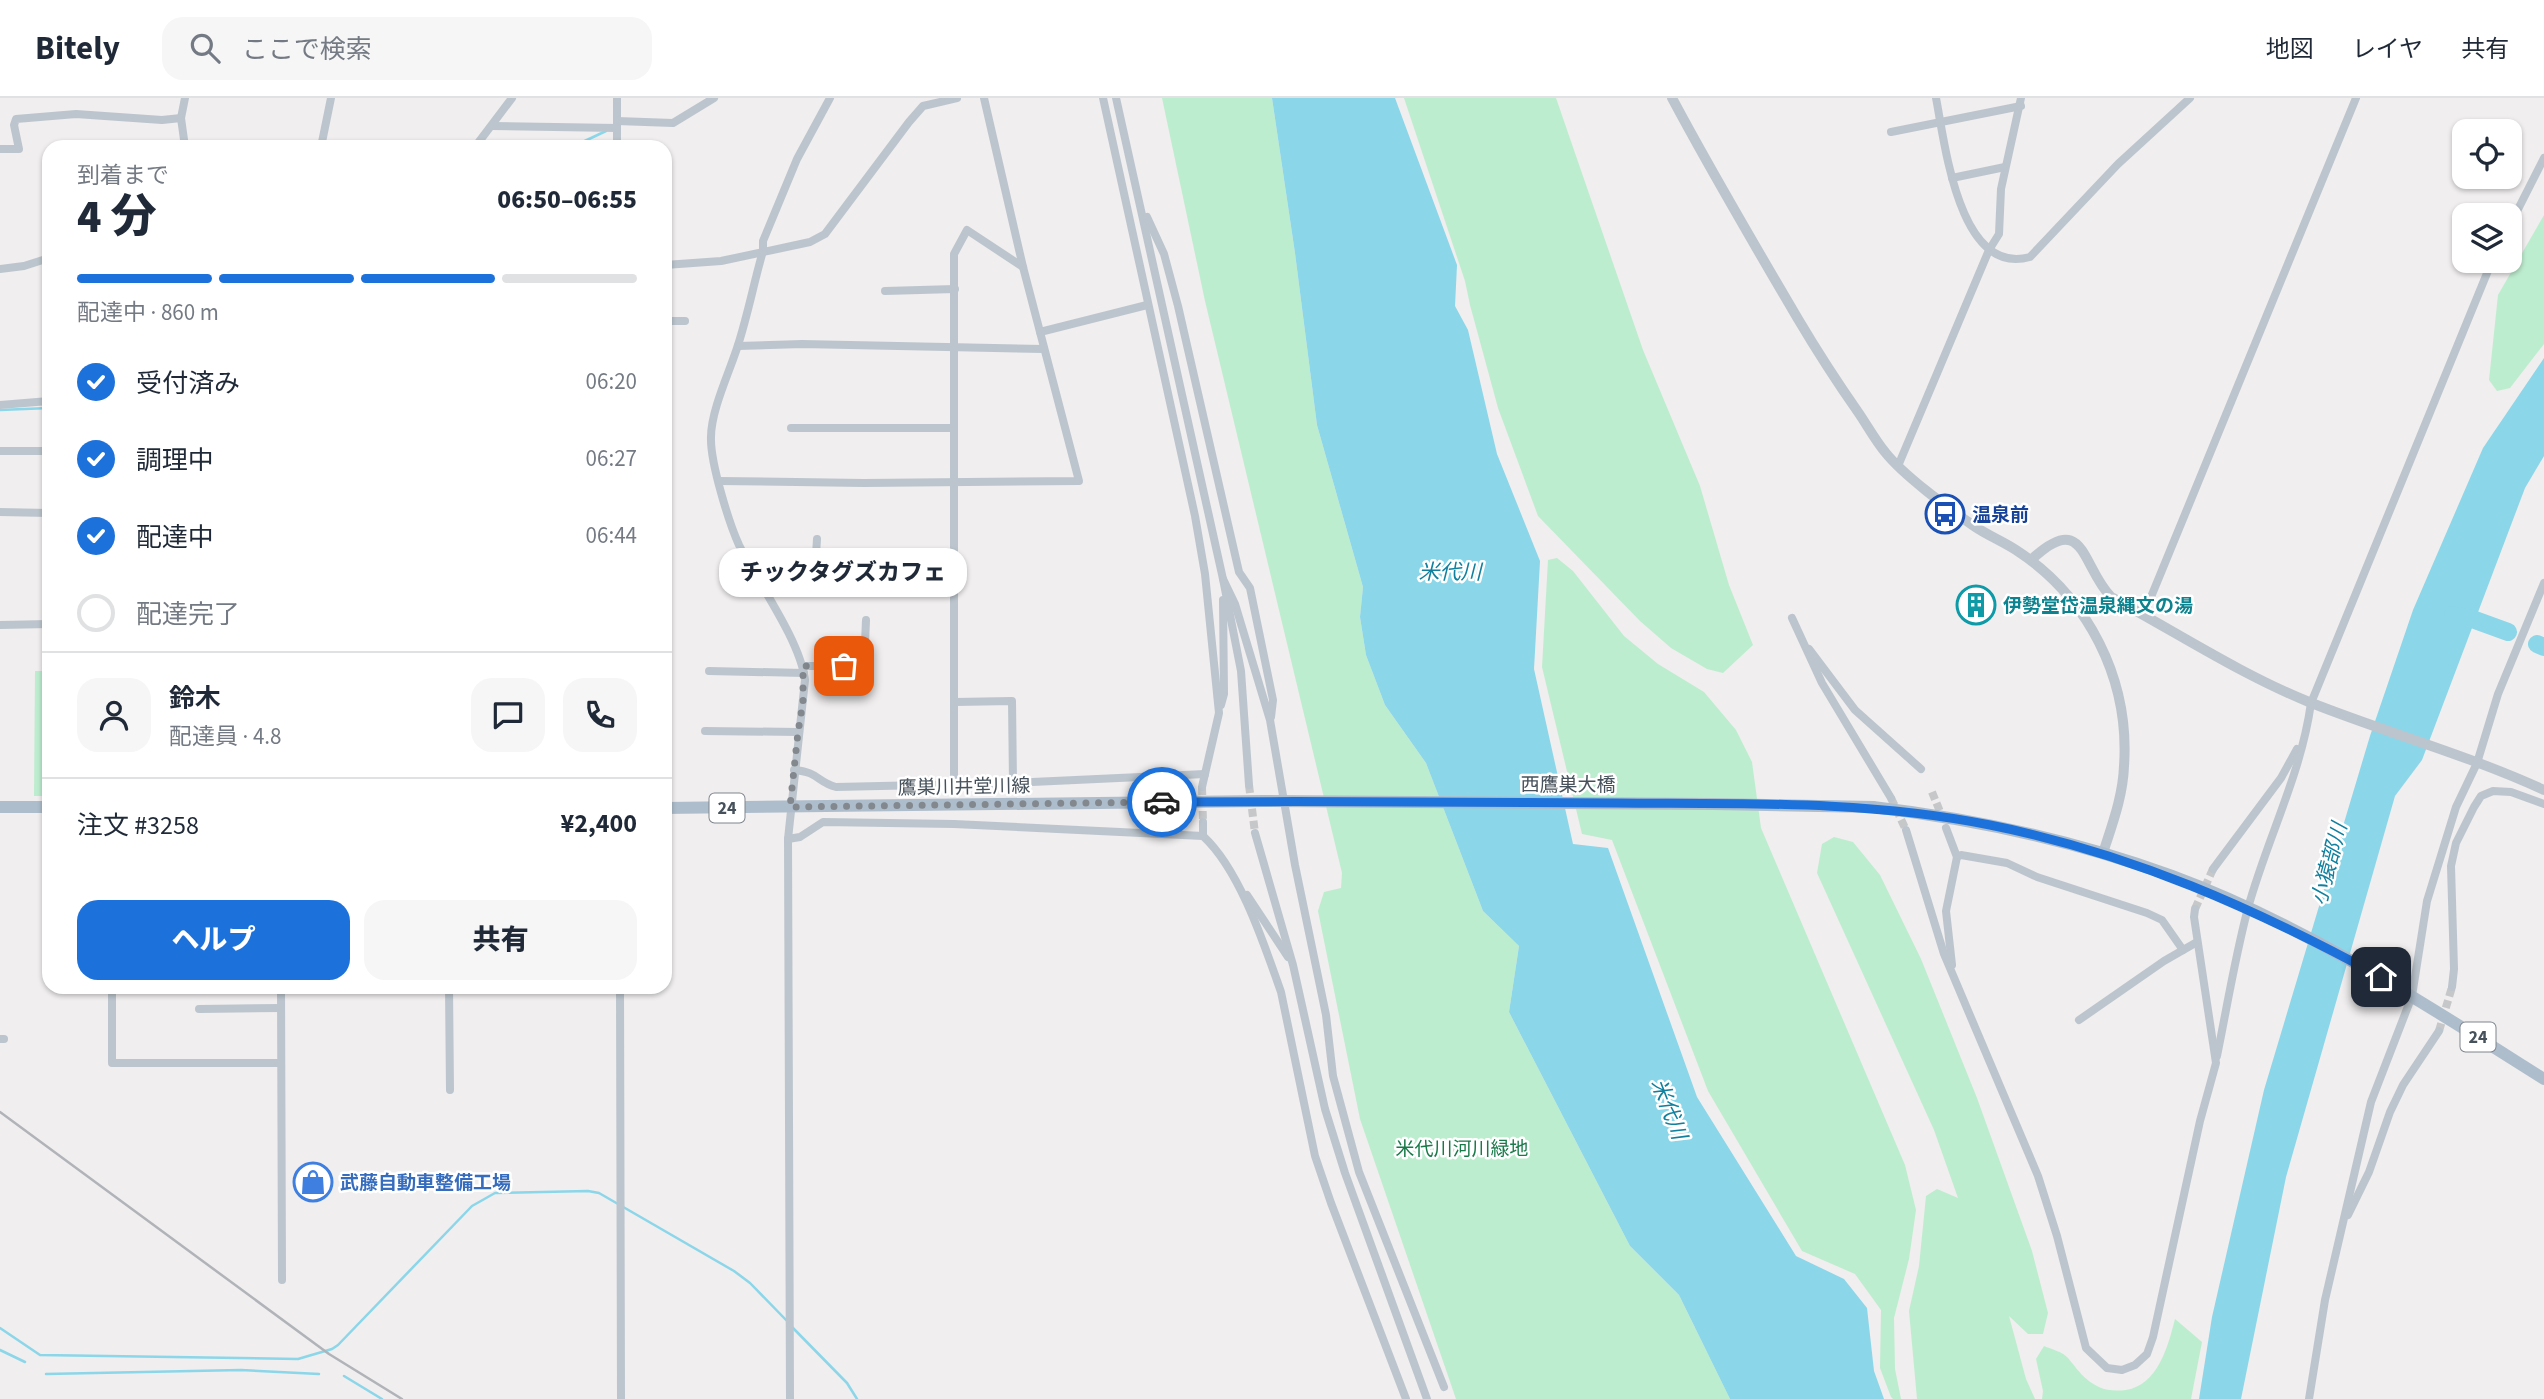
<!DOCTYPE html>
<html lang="ja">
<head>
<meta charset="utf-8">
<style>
  :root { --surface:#fff; --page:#f6f6f7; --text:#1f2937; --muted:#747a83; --line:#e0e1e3; --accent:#1d71db }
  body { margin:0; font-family:"Source Sans 3","Noto Sans JP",sans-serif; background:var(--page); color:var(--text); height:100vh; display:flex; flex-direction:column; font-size:26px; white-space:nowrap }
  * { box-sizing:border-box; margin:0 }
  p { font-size:23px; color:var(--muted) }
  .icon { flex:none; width:38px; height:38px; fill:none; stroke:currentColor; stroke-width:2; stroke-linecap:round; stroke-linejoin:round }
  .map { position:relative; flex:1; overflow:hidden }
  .drawer { position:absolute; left:42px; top:42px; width:630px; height:854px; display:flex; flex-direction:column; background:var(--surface); border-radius:21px; box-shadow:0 2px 5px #0004 }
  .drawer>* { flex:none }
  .buttons { position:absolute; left:2452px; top:21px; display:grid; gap:14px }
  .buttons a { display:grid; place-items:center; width:70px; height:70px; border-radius:14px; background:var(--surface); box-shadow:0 2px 5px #0004; font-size:35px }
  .pin { position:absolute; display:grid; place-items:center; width:60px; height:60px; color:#fff; margin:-30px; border-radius:14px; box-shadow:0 4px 10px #0006 }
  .courier { position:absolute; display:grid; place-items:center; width:70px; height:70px; margin:-35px; border:5px solid #1d71db; border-radius:50%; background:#fff; color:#222; box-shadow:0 2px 9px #0007 }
  .bubble { position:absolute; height:49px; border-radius:21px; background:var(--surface); box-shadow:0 2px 5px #0004; font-size:23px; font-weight:800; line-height:49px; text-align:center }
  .head em { font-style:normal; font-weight:800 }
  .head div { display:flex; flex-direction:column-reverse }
  .head { display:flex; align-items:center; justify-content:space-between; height:119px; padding:0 35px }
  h1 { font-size:46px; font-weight:800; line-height:52px }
  .bar { display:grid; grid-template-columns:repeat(4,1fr); gap:10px 7px; align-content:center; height:84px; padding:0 35px }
  .bar i { height:9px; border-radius:5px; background:var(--line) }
  .bar .current { background:var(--accent) }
  .bar p { grid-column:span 4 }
  .line { display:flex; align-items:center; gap:18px; padding:0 35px; border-top:2px solid var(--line) }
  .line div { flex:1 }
  .round { display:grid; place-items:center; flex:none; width:74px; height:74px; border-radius:21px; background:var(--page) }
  ol { padding:0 35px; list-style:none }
  li { display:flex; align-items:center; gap:21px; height:77px }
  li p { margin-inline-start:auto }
  li .icon { padding:7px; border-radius:50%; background:var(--accent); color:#fff; stroke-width:4 }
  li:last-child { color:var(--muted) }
  li i { width:38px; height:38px; border:4px solid var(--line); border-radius:50% }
  .action { display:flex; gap:14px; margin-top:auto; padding:14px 35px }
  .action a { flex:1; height:80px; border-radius:21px; background:var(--accent); color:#fff; font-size:28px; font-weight:800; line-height:80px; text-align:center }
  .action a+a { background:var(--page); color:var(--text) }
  header { display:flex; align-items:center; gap:42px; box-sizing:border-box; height:98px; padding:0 35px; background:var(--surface); border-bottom:2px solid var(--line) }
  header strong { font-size:33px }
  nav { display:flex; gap:38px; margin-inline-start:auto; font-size:24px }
  .search { width:490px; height:63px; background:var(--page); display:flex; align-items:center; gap:18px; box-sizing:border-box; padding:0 24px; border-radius:21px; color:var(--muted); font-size:26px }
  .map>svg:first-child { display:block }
  .green { fill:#bdedcf }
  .water { fill:#8bd6e9 }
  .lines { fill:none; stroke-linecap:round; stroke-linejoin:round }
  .stream { stroke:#8bd6e9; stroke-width:2.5 }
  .river { stroke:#8bd6e9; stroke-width:18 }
  .minor-tunnel { stroke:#c6c7c9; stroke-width:8; stroke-dasharray:8 4; stroke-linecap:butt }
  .minor { stroke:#bcc5cd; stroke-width:8 }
  .tertiary { stroke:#bcc5cd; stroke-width:10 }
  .primary { stroke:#aebdcc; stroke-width:12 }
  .rail { stroke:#b0b3b8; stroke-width:2.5 }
  .primary-bridge { stroke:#aebdcc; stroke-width:12 }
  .done { stroke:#82888e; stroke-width:7; stroke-dasharray:0 12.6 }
  .route { stroke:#1d71db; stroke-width:9 }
  .labels { text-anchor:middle; stroke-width:5; stroke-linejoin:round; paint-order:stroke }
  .shield { fill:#fff; stroke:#7e858c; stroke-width:2 }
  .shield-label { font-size:18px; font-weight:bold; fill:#46515b }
  .transit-label { font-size:19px; font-weight:bold; fill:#164399; stroke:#fff; text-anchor:start }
  .culture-label { font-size:19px; font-weight:bold; fill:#0d838f; stroke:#fff; text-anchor:start }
  .street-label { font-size:19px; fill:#46515b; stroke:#fff }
  .park-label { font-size:19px; fill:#197a49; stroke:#fff }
  .shop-label { font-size:19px; font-weight:bold; fill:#366cbe; stroke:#fff; text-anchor:start }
  .water-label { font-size:21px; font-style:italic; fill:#10809e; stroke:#fff }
</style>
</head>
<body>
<header>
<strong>Bitely</strong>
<div class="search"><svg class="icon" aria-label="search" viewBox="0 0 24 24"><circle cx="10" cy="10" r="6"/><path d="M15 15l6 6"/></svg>ここで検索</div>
<nav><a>地図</a><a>レイヤ</a><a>共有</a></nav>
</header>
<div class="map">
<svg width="2544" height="1301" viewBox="0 0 2544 1301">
  <rect width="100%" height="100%" fill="#f0eeee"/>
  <g class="green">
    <polygon points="1162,0 1272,0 1295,155 1317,327 1363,489 1360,519 1366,557 1385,607 1426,665 1483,813 1519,848 1509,914 1630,1148 1679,1197 1730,1301 1456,1301 1360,1021 1318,813 1324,794 1341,790 1342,775 1205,203"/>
    <polygon points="1404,0 1556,0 1643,252 1700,388 1729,487 1753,547 1723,575 1707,571 1671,550 1640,523 1538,418 1498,310 1470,207 1465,183"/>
    <polygon points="2544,117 2544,246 2510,290 2497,293 2489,282 2498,197"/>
    <polygon points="1557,460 1573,473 1624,538 1658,566 1704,594 1736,632 1752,664 1761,730 1905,1067 1916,1112 1909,1161 1894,1220 1895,1271 1901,1301 1893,1301 1891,1299 1880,1270 1881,1212 1855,1176 1802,1153 1708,993 1612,742 1582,736 1542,569 1548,462"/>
    <polygon points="35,573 49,573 49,698 34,698"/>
    <polygon points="1834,739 1853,744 1880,777 1921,861 1977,1000 2032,1153 2048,1215 2043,1236 2028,1236 2009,1218 2026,1281 2035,1301 1917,1301 1909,1213 1919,1168 1926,1098 1937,1091 1958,1100 1934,1032 1817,775 1822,746"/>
    <path d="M 2175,1221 L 2202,1244 L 2191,1301 L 2042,1301 L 2043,1293 L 2036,1261 L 2044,1248 C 2051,1251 2063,1254 2068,1260 C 2079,1273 2083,1281 2099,1289 C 2107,1293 2117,1293 2126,1292 C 2158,1287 2168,1248 2175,1221 Z"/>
  </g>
  <g class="water">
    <polygon points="1272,0 1395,0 1457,167 1455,208 1468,232 1497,356 1540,463 1534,571 1573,746 1608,750 1697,999 1796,1158 1844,1181 1867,1210 1874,1273 1884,1301 1730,1301 1679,1197 1630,1148 1509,914 1519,848 1483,813 1426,665 1385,607 1366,557 1360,519 1363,489 1317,327 1295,155"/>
    <polygon points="2544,260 2544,358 2525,390 2422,662 2395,698 2286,1079 2241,1301 2199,1301 2212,1219 2264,992 2370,638 2413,512 2483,350"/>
  </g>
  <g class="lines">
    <g class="stream">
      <polyline points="572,49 606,33"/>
      <polyline points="0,312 49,310"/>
      <polyline points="792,1229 847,1285 857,1301"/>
      <polyline points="0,1230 40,1257 298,1261 332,1251 338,1247 472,1108 495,1095 588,1093 599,1095 734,1173 750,1185 788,1224"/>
      <polyline points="0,1252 25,1264"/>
      <polyline points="46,1276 241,1272 319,1276"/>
      <polyline points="344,1278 382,1301"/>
    </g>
    <g class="river">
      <polyline points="2453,517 2475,522 2508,534"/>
      <polyline points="2537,546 2544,549"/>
    </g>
    <g class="minor-tunnel">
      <polyline points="1249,687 1255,735"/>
      <polyline points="1202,689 1203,724"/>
      <polyline points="1932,694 1943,721"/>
      <polyline points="1891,700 1906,732"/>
      <polyline points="2195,811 2213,771"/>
      <polyline points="2439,933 2452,889"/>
    </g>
    <g class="minor">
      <polyline points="185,0 181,20 185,49"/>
      <polyline points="617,0 617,49"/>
      <polyline points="1103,0 1195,418 1205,476 1219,615 1202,689"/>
      <polyline points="1116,0 1223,481 1241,573 1249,687"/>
      <path d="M 1936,0 C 1945,46 1959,179 2030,159 L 2118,66 L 2190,0"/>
      <polyline points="617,23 673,25 714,0"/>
      <polyline points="492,28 617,30"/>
      <polyline points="1891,34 2021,8"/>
      <polyline points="321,49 331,0"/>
      <polyline points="475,49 512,0"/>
      <polyline points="0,51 19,51 14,27 16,21 76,16 162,22 181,20"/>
      <polyline points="1952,80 2005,69"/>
      <polyline points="1147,119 1164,156 1178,208 1239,474 1250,490 1273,602 1271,619"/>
      <polyline points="2510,127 2544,60"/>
      <polyline points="665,167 721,163 810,144 825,136 909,24 923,8 957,0"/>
      <polyline points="0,171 24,168 49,160"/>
      <polyline points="885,193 955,191"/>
      <polyline points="665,223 685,223"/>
      <polyline points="1040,234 1147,207"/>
      <polyline points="738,248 802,246 1044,251"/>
      <polyline points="0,307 49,303"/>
      <polyline points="791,330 954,330"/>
      <polyline points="0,353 49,353"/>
      <polyline points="1898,368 1989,152 1999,136 2001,91 2021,0"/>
      <polyline points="719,383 864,385 1079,383 1023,169 984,0"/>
      <polyline points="0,414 49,415"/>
      <polyline points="753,473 815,472 817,441"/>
      <polyline points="1223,481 1235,506 1270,622 1295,767 1326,917 1333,978 1359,1074 1444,1289"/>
      <polyline points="2144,516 2356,0"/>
      <polyline points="1792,520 1822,585 1891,700"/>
      <polyline points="0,527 49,526"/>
      <polyline points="1809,551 1855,612 1921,671"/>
      <polyline points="803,568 864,568 866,522"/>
      <polyline points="709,573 804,575"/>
      <polyline points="955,604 1012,603 1013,685"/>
      <polyline points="1221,607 1224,596 1223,502"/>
      <polyline points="705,633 798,634"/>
      <path d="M 794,672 C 819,674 817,684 836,689 L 1013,685 L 1205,676"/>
      <polyline points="954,686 954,156 967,132 1023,169"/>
      <polyline points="1946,730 1957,759"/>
      <polyline points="1906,732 1944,856 2038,1078 2057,1138 2086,1250 2107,1270 2122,1272 2135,1267 2147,1256 2153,1239 2200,1023 2216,965 2194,819 2195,811"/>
      <polyline points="1255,735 1293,867 1325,1011 1345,1075 1427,1301"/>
      <polyline points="1203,738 1203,724"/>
      <path d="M 788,741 L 800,739 L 823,724 L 954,726 L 1203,738 C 1240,772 1264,846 1281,894 L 1315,1058 L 1331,1105 L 1406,1301"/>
      <polyline points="2213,771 2281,680 2297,651"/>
      <polyline points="1247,797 1288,859"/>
      <polyline points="1952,867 1946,813 1957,759 1961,757 2007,765 2037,779 2147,815 2162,822 2183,852"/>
      <polyline points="112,889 112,965 281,965"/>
      <polyline points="281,889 282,1182"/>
      <polyline points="449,889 450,992"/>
      <polyline points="620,889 621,1301"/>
      <polyline points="2452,889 2454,871 2451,768 2456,745 2474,709 2481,698 2493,693 2511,694 2544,706"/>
      <polyline points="199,911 281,910"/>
      <polyline points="2079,922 2164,863 2197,844"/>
      <polyline points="0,941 4,941"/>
      <path d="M 2217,958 C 2227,909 2235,859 2248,810 C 2267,741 2301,677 2311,605 L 2492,163"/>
      <polyline points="2348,1117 2369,1074 2390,1014 2403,987 2439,933"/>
      <path d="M 790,1301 L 788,741 L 805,582 C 800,542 758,485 739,447 C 729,425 710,364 711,339 C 711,312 730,273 738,247 C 748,216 754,184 763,153 L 763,143 L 797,61 L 830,0"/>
      <polyline points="2309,1301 2325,1202 2371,1004 2412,898 2427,803 2456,709 2477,665 2498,596 2544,485"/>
    </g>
    <g class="tertiary">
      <path d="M 1672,0 C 1712,75 1755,148 1798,221 C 1817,253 1837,284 1858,314 C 1867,327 1875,342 1885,354 C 1903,377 1949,411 1974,428 C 1987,437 2002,443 2016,452 C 2088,499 2130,581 2124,668 C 2123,698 2112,727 2103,755"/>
      <path d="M 2031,462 C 2085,411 2081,468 2111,499 C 2176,534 2240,576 2309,604 C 2387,635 2468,657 2544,692"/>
    </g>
    <g class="primary">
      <polyline points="0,709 49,709"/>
      <path d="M 1873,709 C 1975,721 2076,743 2172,778 C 2305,827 2425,906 2544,981"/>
      <polyline points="665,710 1263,703"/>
    </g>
    <polyline class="rail" points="0,1014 329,1256 402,1301"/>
    <polyline class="primary-bridge" points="1263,703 1713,706 1873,709"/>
  </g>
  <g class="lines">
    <polyline class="done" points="844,568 803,568 803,604 798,634 790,709 1162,704"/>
    <path class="route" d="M 1162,704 C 1313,703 1464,704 1615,705 C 1740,706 1867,702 1990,727 C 2131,755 2256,811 2381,879"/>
  </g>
  <defs>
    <symbol id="bus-ring" viewBox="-11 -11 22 22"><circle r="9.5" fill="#fff" stroke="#1a4fb4" stroke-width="1.5"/><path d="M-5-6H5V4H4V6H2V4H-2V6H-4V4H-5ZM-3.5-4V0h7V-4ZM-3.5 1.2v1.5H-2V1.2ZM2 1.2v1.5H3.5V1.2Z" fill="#1a4fb4"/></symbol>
    <symbol id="building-ring" viewBox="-11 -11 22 22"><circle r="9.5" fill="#fff" stroke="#0f9aa8" stroke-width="1.5"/><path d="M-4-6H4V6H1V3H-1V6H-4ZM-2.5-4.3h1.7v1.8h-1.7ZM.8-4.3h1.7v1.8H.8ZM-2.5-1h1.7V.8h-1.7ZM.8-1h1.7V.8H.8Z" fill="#0f9aa8"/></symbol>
    <symbol id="shop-ring" viewBox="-11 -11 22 22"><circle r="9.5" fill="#fff" stroke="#3f7fe0" stroke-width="1.5"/><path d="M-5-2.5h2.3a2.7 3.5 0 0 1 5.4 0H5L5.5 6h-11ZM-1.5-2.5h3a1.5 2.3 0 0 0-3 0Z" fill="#3f7fe0"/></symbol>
  </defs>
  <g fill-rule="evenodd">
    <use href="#bus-ring" x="1923" y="394" width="44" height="44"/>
    <use href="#building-ring" x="1954" y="485" width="44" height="44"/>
    <use href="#shop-ring" x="291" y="1062" width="44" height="44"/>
  </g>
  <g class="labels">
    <g class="shield">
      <rect x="709.5" y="695.5" width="35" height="29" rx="5"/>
      <rect x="2460.5" y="924.5" width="35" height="29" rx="5"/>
    </g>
    <g class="shield-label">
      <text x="727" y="716">24</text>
      <text x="2478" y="945">24</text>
    </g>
    <g class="transit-label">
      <text x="1972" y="423">温泉前</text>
    </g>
    <g class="culture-label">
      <text x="2003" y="514">伊勢堂岱温泉縄文の湯</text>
    </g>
    <g class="street-label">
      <text x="1568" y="693">西鷹巣大橋</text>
      <text transform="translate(964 688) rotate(-1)" y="7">鷹巣川井堂川線</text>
    </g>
    <g class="park-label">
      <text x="1462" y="1057">米代川河川緑地</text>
    </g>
    <g class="shop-label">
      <text x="340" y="1091">武藤自動車整備工場</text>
    </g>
    <g class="water-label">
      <text x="1450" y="481">米代川</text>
      <text transform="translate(2329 766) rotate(-75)" y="7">小猿部川</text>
      <text transform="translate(1669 1011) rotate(69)" y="7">米代川</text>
    </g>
  </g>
</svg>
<div class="buttons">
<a><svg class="icon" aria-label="locate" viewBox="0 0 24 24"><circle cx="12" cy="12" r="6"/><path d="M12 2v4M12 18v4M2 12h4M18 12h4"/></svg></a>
<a><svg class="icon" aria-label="layers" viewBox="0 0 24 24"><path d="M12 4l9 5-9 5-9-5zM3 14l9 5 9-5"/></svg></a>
</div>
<div class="pin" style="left:844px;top:568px;background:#ea580c"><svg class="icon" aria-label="bag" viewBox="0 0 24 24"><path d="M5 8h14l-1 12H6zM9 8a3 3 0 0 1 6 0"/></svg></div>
<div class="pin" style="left:2381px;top:879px;background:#1f2937"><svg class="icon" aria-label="home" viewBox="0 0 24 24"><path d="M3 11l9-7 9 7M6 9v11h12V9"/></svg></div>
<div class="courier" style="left:1162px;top:704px"><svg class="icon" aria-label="car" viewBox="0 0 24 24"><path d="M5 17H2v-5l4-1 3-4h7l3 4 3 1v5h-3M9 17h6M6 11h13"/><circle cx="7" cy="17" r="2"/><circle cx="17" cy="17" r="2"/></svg></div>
<div class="bubble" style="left:719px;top:450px;width:248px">チックタグズカフェ</div>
<section class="drawer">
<div class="head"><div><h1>4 分</h1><p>到着まで</p></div><em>06:50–06:55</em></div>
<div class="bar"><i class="current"></i><i class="current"></i><i class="current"></i><i></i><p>配達中 · 860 m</p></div>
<ol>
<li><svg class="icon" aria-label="check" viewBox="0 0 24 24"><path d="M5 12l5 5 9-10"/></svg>受付済み<p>06:20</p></li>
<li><svg class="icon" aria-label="check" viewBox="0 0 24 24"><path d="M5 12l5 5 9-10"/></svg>調理中<p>06:27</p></li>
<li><svg class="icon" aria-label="check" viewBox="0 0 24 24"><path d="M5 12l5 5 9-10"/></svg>配達中<p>06:44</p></li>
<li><i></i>配達完了</li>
</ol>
<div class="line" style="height:126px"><a class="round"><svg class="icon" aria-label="person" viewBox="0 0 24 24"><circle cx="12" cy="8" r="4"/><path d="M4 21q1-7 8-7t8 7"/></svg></a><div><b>鈴木</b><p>配達員 · 4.8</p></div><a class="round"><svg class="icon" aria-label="chat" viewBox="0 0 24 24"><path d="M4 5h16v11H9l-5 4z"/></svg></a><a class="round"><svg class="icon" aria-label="phone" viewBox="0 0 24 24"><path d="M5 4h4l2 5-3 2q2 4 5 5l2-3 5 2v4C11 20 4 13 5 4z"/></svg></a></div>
<div class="line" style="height:91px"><div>注文 #3258</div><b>¥2,400</b></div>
<div class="action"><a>ヘルプ</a><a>共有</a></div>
</section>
</div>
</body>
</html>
